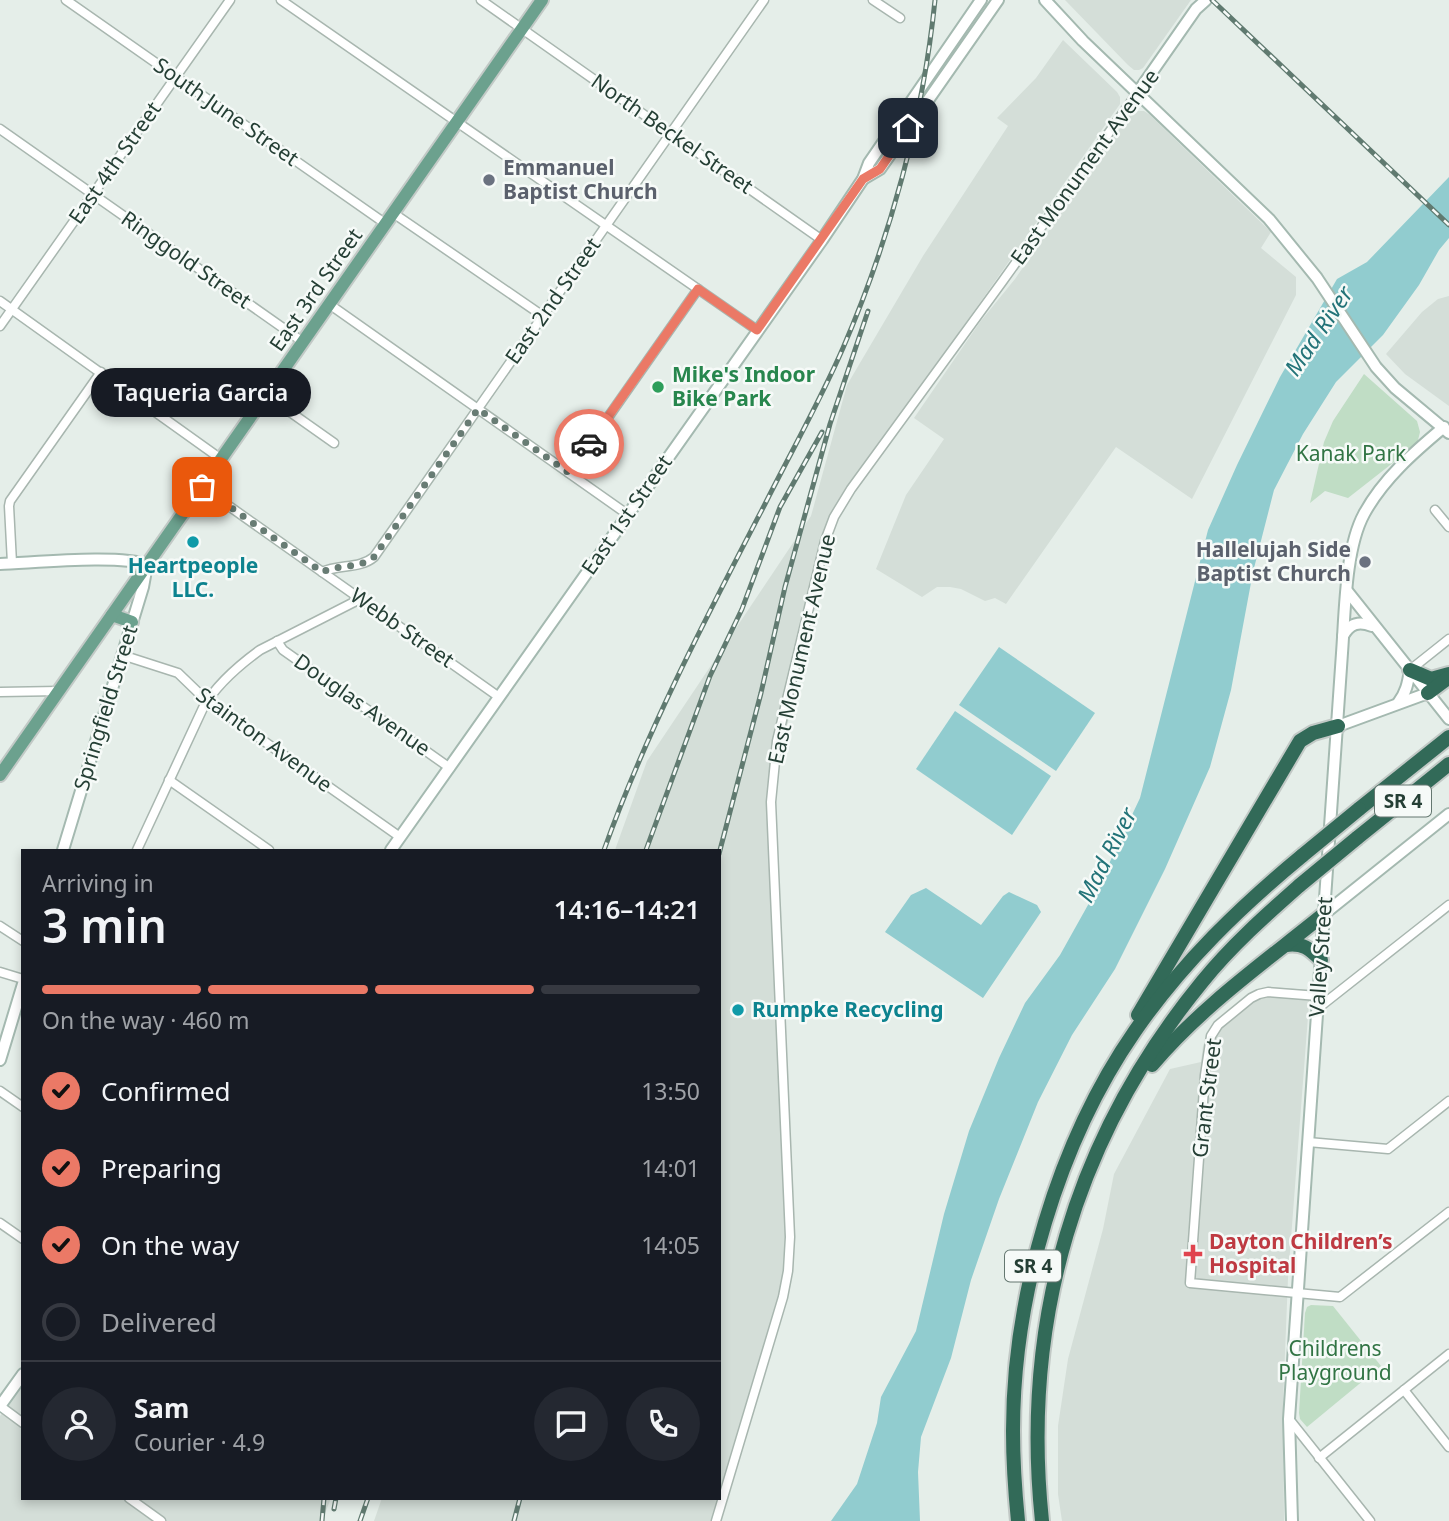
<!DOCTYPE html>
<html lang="en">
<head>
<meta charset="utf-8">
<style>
  :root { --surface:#171b24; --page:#242831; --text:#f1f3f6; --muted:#9ea1a6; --line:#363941; --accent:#eb7966 }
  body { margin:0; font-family:"Noto Sans",sans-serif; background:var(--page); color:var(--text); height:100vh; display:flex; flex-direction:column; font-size:26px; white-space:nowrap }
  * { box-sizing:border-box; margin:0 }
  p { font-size:23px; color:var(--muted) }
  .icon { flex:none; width:38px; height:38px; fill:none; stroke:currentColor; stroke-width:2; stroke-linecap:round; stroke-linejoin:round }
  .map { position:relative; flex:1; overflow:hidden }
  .details { position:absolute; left:21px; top:849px; width:700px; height:651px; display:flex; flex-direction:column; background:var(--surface); border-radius:0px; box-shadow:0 4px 10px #0003 }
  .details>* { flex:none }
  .pin { position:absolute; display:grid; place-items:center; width:60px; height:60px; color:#fff; margin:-30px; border-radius:14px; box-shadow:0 4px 10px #0006 }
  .courier { position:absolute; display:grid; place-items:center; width:70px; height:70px; margin:-35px; border:5px solid #eb7966; border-radius:50%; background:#fff; color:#222; box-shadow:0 2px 9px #0007 }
  .bubble { position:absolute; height:49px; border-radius:24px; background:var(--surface); box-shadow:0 4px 10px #0003; font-size:23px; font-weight:600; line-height:49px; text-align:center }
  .head em { font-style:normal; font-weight:600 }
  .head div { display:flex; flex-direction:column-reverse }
  .head { display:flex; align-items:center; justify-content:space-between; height:119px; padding:0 21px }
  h1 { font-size:46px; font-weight:600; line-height:52px }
  .bar { display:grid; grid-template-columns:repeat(4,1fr); gap:10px 7px; align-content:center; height:84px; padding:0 21px }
  .bar i { height:9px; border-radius:5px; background:var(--line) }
  .bar .on { background:var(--accent) }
  .bar p { grid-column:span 4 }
  .line { display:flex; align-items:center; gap:18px; padding:0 21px; border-top:2px solid var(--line) }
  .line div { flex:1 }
  .round { display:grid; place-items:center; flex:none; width:74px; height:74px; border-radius:37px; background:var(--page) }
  ol { padding:0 21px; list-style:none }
  li { display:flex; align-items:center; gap:21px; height:77px }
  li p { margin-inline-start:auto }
  li .icon { padding:7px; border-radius:50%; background:var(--accent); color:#111; stroke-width:4 }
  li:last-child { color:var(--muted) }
  li i { width:38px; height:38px; border:4px solid var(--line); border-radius:50% }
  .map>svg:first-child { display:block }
  .built { fill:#d4ded8 }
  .green { fill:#c0ddc5 }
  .water { fill:#91cccf }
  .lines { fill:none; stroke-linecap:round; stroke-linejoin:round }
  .street-casing { stroke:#a8b6af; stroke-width:11 }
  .secondary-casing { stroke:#a4b9b0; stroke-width:14 }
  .primary-casing { stroke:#c2c9c6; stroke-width:16 }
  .highway-casing { stroke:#c2c9c6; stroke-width:18 }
  .street { stroke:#fff; stroke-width:8 }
  .secondary { stroke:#fff; stroke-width:10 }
  .primary { stroke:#6ca18e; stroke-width:12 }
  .highway { stroke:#326a58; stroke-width:14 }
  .rail-casing { stroke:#607a70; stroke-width:5 }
  .rail { stroke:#f6faf8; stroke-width:2.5; stroke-dasharray:8; stroke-linecap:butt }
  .highway-bridge-casing { stroke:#c2c9c6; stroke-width:18; stroke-linecap:butt }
  .highway-bridge { stroke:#326a58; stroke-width:14 }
  .done { stroke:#687c74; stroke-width:7; stroke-dasharray:0 12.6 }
  .route { stroke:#eb7966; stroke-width:9 }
  .worship-dot { fill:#6b7280; stroke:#f6faf8; stroke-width:2.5 }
  .leisure-dot { fill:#2e9e5b; stroke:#f6faf8; stroke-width:2.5 }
  .culture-dot { fill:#0f9aa8; stroke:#f6faf8; stroke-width:2.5 }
  .health-dot { fill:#e0444e; stroke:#f6faf8; stroke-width:2.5 }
  .labels { text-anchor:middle; stroke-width:5; stroke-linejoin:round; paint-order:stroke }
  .shield { fill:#f6faf8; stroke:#647770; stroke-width:2 }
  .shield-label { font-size:19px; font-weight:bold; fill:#253f35 }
  .street-label { font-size:21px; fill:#253f35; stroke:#f6faf8 }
  .worship-label { font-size:21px; font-weight:bold; fill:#5b616d; stroke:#f6faf8; text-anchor:start }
  .leisure-label { font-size:21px; font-weight:bold; fill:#27864d; stroke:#f6faf8; text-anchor:start }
  .park-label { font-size:21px; fill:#317444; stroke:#f6faf8 }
  .culture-label { font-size:21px; font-weight:bold; fill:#0d838f; stroke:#f6faf8 }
  .health-label { font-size:21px; font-weight:bold; fill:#be3a42; stroke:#f6faf8; text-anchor:start }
  .water-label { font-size:23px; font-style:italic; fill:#227378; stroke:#f6faf8 }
</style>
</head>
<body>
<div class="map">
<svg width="1449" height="1521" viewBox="0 0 1449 1521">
  <rect width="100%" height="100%" fill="#e5eee9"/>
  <g class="built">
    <polygon points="1065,0 1191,0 1143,68 1139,70 1134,70 1128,65"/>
    <polygon points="1063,40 1117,92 1120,97 1120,104 833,511 771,802 788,1271 717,1521 374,1521 382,1498 719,1498 719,850 615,850 647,761 811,516 847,385 923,256 1008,126 997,118 1036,78"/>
    <polygon points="1132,111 1144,111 1150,115 1271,232 1261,248 1296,277 1296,295 1192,499 1116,447 1006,604 995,598 985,601 961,589 950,587 937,587 922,597 876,569 906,495 944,439 914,418 980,322 1015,279"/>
    <polygon points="1449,296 1449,406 1405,374 1386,354 1422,312 1438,299"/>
    <polygon points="1269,987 1310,990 1288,1278 1283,1403 1284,1521 1062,1521 1058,1494 1058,1426 1068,1359 1103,1229 1114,1174 1170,1069 1201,1062 1203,1046 1211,1027 1230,1009 1252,994"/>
    <polygon points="23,1385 23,1498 331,1498 322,1521 0,1521 0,1416"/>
  </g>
  <g class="green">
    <polygon points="1364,374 1417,421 1420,432 1417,444 1348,498 1325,491 1310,503 1324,442 1333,421"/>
    <polygon points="1311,1305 1333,1306 1381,1366 1307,1427 1300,1419 1299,1413 1305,1313 1307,1307"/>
  </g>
  <g class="water">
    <polygon points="1449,177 1449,238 1439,250 1419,285 1383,335 1336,382 1303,434 1274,490 1253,572 1231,690 1210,767 1165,869 1115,969 1072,1035 1038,1102 999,1199 971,1280 951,1358 921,1437 918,1472 920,1521 831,1521 857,1484 877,1423 881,1397 916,1331 944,1214 969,1131 999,1058 1025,1003 1060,955 1098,887 1140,798 1208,530 1237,465 1280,377 1337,279 1367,262"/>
    <polygon points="999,647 1095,713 1056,771 959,705"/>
    <polygon points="955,711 1051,776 1012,835 916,769"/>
    <polygon points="926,888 981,925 1003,896 1009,892 1037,905 1041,912 983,998 885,932 911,895"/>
  </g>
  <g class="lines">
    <defs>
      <g id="street">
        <polyline points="66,0 386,224"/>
        <polyline points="281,0 757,330"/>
        <polyline points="481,0 822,240"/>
        <polyline points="873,0 900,18"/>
        <polyline points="0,129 303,342"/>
        <polyline points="393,213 543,316"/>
        <polyline points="0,301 221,459"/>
        <polyline points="329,304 627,514"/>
        <polyline points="0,326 230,0"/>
        <polyline points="266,395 334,443"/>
        <polyline points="569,473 698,289"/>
        <polyline points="202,487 499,697"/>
        <polyline points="1435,510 1449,527"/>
        <polyline points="12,563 9,506 10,501 101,372"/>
        <path d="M 322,572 C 339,564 360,569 374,557 L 764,0"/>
        <polyline points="277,641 283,650 450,768"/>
        <polyline points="122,655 178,673 207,701 400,837"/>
        <polyline points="1410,670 1449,639"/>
        <polyline points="0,692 59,691"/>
        <polyline points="169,780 269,850"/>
        <path d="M 137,850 L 203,708 C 216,685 238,666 260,650 L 360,599"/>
        <polyline points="0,926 23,941"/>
        <polyline points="0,972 23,979"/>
        <polyline points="1318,996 1268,992 1259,994 1251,998 1218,1025 1211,1036 1205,1075 1190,1283 1340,1297 1449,1212"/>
        <polyline points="1317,1009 1449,905"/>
        <polyline points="0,1091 23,1107"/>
        <polyline points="1308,1142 1388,1149 1449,1101"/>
        <polyline points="0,1223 23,1239"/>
        <polyline points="1404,1390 1449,1447"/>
        <polyline points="0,1406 23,1423"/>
        <polyline points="1289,1419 1370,1521"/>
        <polyline points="1319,1458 1449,1354"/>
        <polyline points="129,1498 161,1521"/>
        <polyline points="716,1521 783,1297 788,1271 790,1237 771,802 777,741 825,541 834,517 851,489 1002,282 1138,92"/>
      </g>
      <g id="secondary">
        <polyline points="1045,0 1083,41 1269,219 1317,278 1376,367 1395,388 1449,433"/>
        <polyline points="1138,92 1196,9 1206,0"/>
        <polyline points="863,179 880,169 998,0"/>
        <path d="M 0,564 C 32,563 121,554 147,565 L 143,587 L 63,850"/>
        <polyline points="1348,592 1449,719"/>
        <path d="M 1343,636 C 1350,623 1359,621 1372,626"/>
        <path d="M 1398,703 C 1406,693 1408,683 1410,670"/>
        <polyline points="1338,726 1428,693"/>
        <polyline points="391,850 822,240 863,179 869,163 981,0"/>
        <polyline points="1324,914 1449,814"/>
        <polyline points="0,1060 23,984"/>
        <polyline points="0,1406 23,1374"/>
        <path d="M 1292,1521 L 1289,1419 L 1342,653 C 1345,613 1345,549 1364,514 C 1383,479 1414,452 1444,427"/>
      </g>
      <g id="primary">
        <polyline points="112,615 132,622"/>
        <polyline points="0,775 542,0"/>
      </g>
      <g id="highway">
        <polyline points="1410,670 1431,679 1449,674"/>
        <polyline points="1428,693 1448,678"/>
        <polyline points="1359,809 1449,737"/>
        <polyline points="1357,838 1449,764"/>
        <path d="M 1286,945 C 1303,943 1309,948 1321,960"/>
        <polyline points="1138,1015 1300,741 1313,733 1338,726"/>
        <path d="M 1152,1065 C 1202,1006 1265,962 1324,914"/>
        <path d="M 1018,1521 C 1015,1491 1013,1461 1013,1431 C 1013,1296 1058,1142 1135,1031 C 1182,963 1240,907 1303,855"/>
        <path d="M 1042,1521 C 1021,1322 1075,1137 1202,982 C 1231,946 1266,915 1300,885"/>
      </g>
    </defs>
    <use href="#street" class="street-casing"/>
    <use href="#secondary" class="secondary-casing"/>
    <use href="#primary" class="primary-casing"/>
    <use href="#highway" class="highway-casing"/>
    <use href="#street" class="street"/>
    <use href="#secondary" class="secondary"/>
    <use href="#primary" class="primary"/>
    <use href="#highway" class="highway"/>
    <defs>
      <g id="rail">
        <polyline points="1212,0 1449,225"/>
        <path d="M 604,850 C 647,730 706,618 765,504 C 791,452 820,401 843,348 C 890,239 923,118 935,0"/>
        <polyline points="646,850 710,676 742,609 780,507 822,432"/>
        <polyline points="719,854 761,693 785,587 830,424 868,311"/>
        <polyline points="334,1509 336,1498"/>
        <polyline points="322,1521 324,1498"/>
        <polyline points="360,1521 368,1498"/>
        <polyline points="514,1521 520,1498"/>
      </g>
    </defs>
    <use href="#rail" class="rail-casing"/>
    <use href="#rail" class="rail"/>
    <defs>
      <g id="highway-bridge">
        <polyline points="1303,855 1359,809"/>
        <polyline points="1300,885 1357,838"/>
      </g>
    </defs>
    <use href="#highway-bridge" class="highway-bridge-casing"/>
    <use href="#highway-bridge" class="highway-bridge"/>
  </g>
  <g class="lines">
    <path class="done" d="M 202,487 L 322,572 C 339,564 360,569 374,557 L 478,409 L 569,473 L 589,444"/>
    <polyline class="route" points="589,444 698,289 757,330 863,179 880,169 908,128"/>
  </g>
  <g class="worship-dot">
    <circle cx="489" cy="180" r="7"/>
    <circle cx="1365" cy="562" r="7"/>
  </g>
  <circle class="leisure-dot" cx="658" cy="387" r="7"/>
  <g class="culture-dot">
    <circle cx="193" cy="542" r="7"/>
    <circle cx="738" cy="1010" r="7"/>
  </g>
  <path class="health-dot" d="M1189.5 1243.5h7v7h7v7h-7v7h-7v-7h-7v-7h7z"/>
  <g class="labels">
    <g class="shield">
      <rect x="1375" y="785.5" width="56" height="31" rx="5"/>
      <rect x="1005" y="1250.5" width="56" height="31" rx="5"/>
    </g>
    <g class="shield-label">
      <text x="1403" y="808">SR 4</text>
      <text x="1033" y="1273">SR 4</text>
    </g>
    <g class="street-label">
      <text transform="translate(226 112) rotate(35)" y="7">South June Street</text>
      <text transform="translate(672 134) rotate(35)" y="7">North Beckel Street</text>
      <text transform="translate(115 163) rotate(-55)" y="7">East 4th Street</text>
      <text transform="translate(1085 167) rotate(-54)" y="7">East Monument Avenue</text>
      <text transform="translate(186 260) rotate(35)" y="7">Ringgold Street</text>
      <text transform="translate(316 290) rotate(-55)" y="7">East 3rd Street</text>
      <text transform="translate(553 301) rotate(-55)" y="7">East 2nd Street</text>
      <text transform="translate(627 515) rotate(-55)" y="7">East 1st Street</text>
      <text transform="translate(402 628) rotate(35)" y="7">Webb Street</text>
      <text transform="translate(802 649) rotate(-77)" y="7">East Monument Avenue</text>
      <text transform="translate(362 705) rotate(35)" y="7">Douglas Avenue</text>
      <text transform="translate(106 708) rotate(-73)" y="7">Springfield Street</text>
      <text transform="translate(264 740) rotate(36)" y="7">Stainton Avenue</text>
      <text transform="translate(1321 957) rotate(-86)" y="7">Valley Street</text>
      <text transform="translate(1207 1098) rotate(-83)" y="7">Grant Street</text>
    </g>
    <g class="worship-label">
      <text x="503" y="175">Emmanuel<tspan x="503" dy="24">Baptist Church</tspan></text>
      <text x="1351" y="557" text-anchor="end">Hallelujah Side<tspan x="1351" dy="24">Baptist Church</tspan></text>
    </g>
    <g class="leisure-label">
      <text x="672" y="382">Mike's Indoor<tspan x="672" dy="24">Bike Park</tspan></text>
    </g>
    <g class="park-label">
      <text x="1351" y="461">Kanak Park</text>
      <text x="1335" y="1356">Childrens<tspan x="1335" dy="24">Playground</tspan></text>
    </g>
    <g class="culture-label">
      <text x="193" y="573">Heartpeople<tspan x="193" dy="24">LLC.</tspan></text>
      <text x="752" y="1017" text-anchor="start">Rumpke Recycling</text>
    </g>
    <g class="health-label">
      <text x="1209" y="1249">Dayton Children’s<tspan x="1209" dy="24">Hospital</tspan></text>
    </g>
    <g class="water-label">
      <text transform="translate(1319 331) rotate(-56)" y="8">Mad River</text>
      <text transform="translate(1107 855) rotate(-63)" y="8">Mad River</text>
    </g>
  </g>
</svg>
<div class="pin" style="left:202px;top:487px;background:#ea580c"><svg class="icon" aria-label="bag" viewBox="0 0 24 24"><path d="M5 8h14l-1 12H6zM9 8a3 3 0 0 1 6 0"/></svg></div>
<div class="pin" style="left:908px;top:128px;background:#1f2937"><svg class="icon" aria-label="home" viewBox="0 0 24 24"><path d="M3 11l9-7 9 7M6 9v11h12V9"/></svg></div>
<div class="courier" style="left:589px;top:444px"><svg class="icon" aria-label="car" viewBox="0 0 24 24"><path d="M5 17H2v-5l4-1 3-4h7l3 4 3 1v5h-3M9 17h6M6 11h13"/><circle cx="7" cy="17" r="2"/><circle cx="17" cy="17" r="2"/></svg></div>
<div class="bubble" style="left:91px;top:368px;width:220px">Taqueria Garcia</div>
<section class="details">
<div class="head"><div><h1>3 min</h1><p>Arriving in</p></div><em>14:16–14:21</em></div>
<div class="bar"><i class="on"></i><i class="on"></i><i class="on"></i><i></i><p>On the way · 460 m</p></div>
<ol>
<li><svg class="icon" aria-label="check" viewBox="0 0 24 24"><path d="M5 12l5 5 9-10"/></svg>Confirmed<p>13:50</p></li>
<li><svg class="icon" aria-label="check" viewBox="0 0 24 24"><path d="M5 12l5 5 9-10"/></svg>Preparing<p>14:01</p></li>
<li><svg class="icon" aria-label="check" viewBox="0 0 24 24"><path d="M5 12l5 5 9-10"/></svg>On the way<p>14:05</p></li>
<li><i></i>Delivered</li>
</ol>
<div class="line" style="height:126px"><a class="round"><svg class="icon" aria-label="person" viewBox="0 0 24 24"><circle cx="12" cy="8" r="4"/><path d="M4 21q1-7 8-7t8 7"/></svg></a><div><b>Sam</b><p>Courier · 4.9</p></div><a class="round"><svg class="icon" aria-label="chat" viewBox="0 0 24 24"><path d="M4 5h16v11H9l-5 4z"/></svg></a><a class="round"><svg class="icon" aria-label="phone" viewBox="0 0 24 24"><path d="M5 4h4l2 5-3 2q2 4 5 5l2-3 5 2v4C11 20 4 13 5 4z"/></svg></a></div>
</section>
</div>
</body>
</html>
